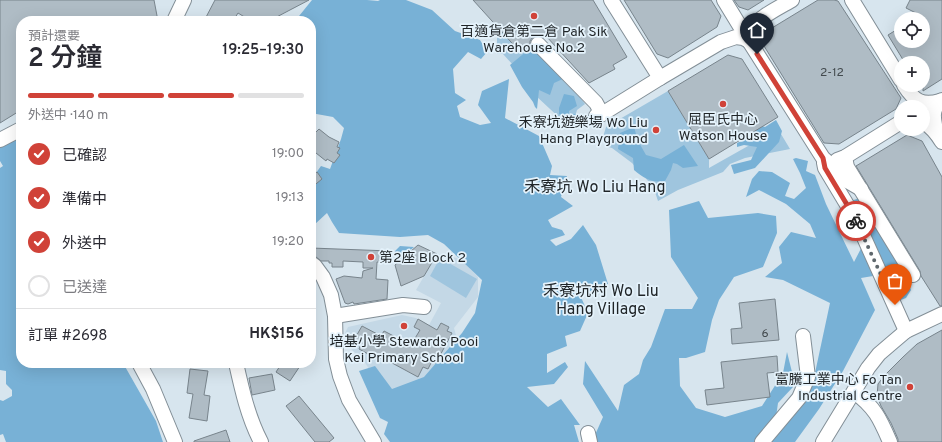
<!DOCTYPE html>
<html lang="zh-TW">
<head>
<meta charset="utf-8">
<style>
  :root { --surface:#fff; --page:#f7f7f7; --text:#2b2b33; --muted:#7c7c81; --line:#e1e1e2; --accent:#d04238 }
  body { margin:0; font-family:Overpass,"Noto Sans TC",sans-serif; background:var(--page); color:var(--text); height:100vh; display:flex; flex-direction:column; font-size:15px; white-space:nowrap }
  * { box-sizing:border-box; margin:0 }
  p { font-size:13px; color:var(--muted) }
  .icon { flex:none; width:22px; height:22px; fill:none; stroke:currentColor; stroke-width:2; stroke-linecap:round; stroke-linejoin:round }
  .map { position:relative; flex:1; overflow:hidden }
  .side { position:absolute; left:16px; top:16px; width:300px; height:352px; display:flex; flex-direction:column; background:var(--surface); border-radius:16px; box-shadow:0 4px 16px #0002 }
  .side>* { flex:none }
  .controls { position:absolute; left:894px; top:12px; display:grid; gap:8px }
  .controls a { display:grid; place-items:center; width:36px; height:36px; border-radius:50%; background:var(--surface); box-shadow:0 4px 16px #0002; font-size:20px }
  .pin { position:absolute; display:grid; place-items:center; width:34px; height:34px; color:#fff; margin:-41px -17px; border-radius:50% 50% 50% 0; rotate:-45deg; box-shadow:0 0 4px #0007 }
  .pin .icon { rotate:45deg }
  .courier { position:absolute; display:grid; place-items:center; width:40px; height:40px; margin:-20px; border:3px solid #d04238; border-radius:50%; background:#fff; color:#222; box-shadow:0 1px 5px #0007 }
  .head em { font-style:normal; font-weight:600 }
  .head div { display:flex; flex-direction:column-reverse }
  .head { display:flex; align-items:center; justify-content:space-between; height:68px; padding:0 12px }
  h1 { font-size:26px; font-weight:600; line-height:30px }
  .bar { display:grid; grid-template-columns:repeat(4,1fr); gap:6px 4px; align-content:center; height:48px; padding:0 12px }
  .bar i { height:5px; border-radius:3px; background:var(--line) }
  .bar .current { background:var(--accent) }
  .bar p { grid-column:span 4 }
  .line { display:flex; align-items:center; gap:10px; padding:0 12px; border-top:1px solid var(--line) }
  .line div { flex:1 }
  ol { padding:0 12px; list-style:none }
  li { display:flex; align-items:center; gap:12px; height:44px }
  li p { margin-inline-start:auto }
  li .icon { padding:4px; border-radius:50%; background:var(--accent); color:#fff; stroke-width:4 }
  li:last-child { color:var(--muted) }
  li i { width:22px; height:22px; border:2px solid var(--line); border-radius:50% }
  .map>svg:first-child { display:block }
  .built { fill:#c4d8e6 }
  .green { fill:#9fc5de }
  .forest { fill:#78b1d6 }
  .water { fill:#79b2d7 }
  .building { fill:#afbcc5; stroke:#78848c }
  .lines { fill:none; stroke-linecap:round; stroke-linejoin:round }
  .minor-casing { stroke:#838f97; stroke-width:16 }
  .minor { stroke:#fff; stroke-width:14 }
  .done { stroke:#5f686d; stroke-width:4; stroke-dasharray:0 7.2 }
  .route { stroke:#d04238; stroke-width:5 }
  .poi-dot { fill:#d04238; stroke:#e4f2fb; stroke-width:1.5 }
  .labels { text-anchor:middle; stroke-width:3.5; stroke-linejoin:round; paint-order:stroke }
  .number-label { font-size:12px; fill:#434a4e }
  .poi-label { font-size:14px; fill:#1f2427; stroke:#e4f2fb }
  .quarter-label { font-size:16px; fill:#1f2427; stroke:#e4f2fb }
</style>
</head>
<body>
<div class="map">
<svg width="942" height="442" viewBox="0 0 942 442">
  <rect width="100%" height="100%" fill="#d7e5ee"/>
  <polygon class="built" points="437,254 461,259 478,277 478,297 454,328 459,346 434,374 388,399 364,361 352,350 349,346 346,339 345,333 348,327 402,315 416,318 429,325 441,303 416,290"/>
  <g class="green">
    <polygon points="497,26 520,51 538,41 585,104 577,110 574,120 564,122 521,82 525,78 503,54 497,54"/>
    <polygon points="668,91 709,159 709,168 778,129 790,149 745,158 730,164 723,172 678,190 658,201 655,192 649,182 632,163 612,148 605,146 603,137 606,127"/>
    <polygon points="440,258 477,279 466,298 430,276"/>
  </g>
  <g class="forest">
    <polygon points="312,0 367,0 378,1 380,0 406,0 432,10 455,31 480,40 487,52 481,59 468,52 453,69 455,93 466,100 457,106 460,117 480,125 491,123 478,105 482,91 509,79 505,118 539,136 552,166 550,175 567,176 561,197 573,206 548,220 552,227 562,230 565,235 550,240 556,246 571,239 583,225 596,245 608,284 580,295 588,313 580,331 565,336 567,346 547,354 547,373 565,362 568,367 554,384 527,387 548,407 561,399 580,425 574,425 579,442 390,442 384,434 388,422 380,418 359,371 375,366 392,389 424,377 462,333 475,313 482,280 444,244 428,235 400,237 339,233 332,222 327,213 314,225 311,225 311,180 321,166 330,169 341,139 344,128 333,117 311,113 311,21 295,21"/>
    <polygon points="537,47 565,78 554,83 550,95 539,90 537,109 535,107 533,102 522,87 510,65 528,50"/>
    <polygon points="564,94 574,96 577,106 569,111 569,114 578,114 577,120 587,125 584,128 559,114 559,108"/>
    <polygon points="776,120 782,131 779,142 755,168 734,174 731,165 751,160 757,147 744,145 737,147 737,143 746,139 740,131 753,123 765,127"/>
    <path d="M 634,127 L 638,141 L 646,155 L 661,159 L 684,145 L 698,166 L 683,168 L 677,164 L 673,163 L 671,170 L 665,181 C 652,183 645,179 634,170 L 633,158 L 618,149 L 620,133 Z"/>
    <polygon points="21,130 21,363 123,363 156,421 163,442 6,442 3,434 0,435 0,400 3,401 12,396 12,390 6,384 6,371 0,370 0,168 3,166 0,161 0,141"/>
    <polygon points="796,158 808,161 806,171 815,175 826,204 854,262 868,235 851,201 860,198 904,272 911,290 906,298 898,301 885,274 861,278 875,310 843,371 819,409 795,442 596,442 595,435 603,417 583,384 585,361 618,411 624,385 639,374 643,360 651,347 665,309 692,309 698,298 671,257 669,210 699,201 708,218 758,213 776,216 777,233 763,267 734,277 719,300 712,320 705,352 686,358 679,358 680,386 696,408 725,417 762,406 783,373 787,352 792,372 793,387 778,403 776,417 795,394 812,387 830,303 783,280 765,277 782,263 779,247 791,232 816,238 810,224 786,204 759,190 746,197 752,179 759,171 772,172 790,183 785,196 794,199 806,188 800,173 793,159"/>
  </g>
  <polygon class="water" points="400,246 414,247 398,261 394,262 393,260 395,257 395,251"/>
  <g class="building">
    <polygon points="0,0 154,0 158,21 21,21 21,110 0,123"/>
    <polygon points="215,0 309,0 269,21 251,21 238,13 233,21 204,21"/>
    <polygon points="473,0 593,0 627,57 613,65 615,69 589,83 546,36 543,38 540,36 536,36 532,38 530,41 530,46 520,52"/>
    <polygon points="624,0 711,0 721,16 717,27 668,58 657,54"/>
    <polygon points="734,0 764,0 748,10 739,7"/>
    <polygon points="818,0 834,0 838,1 901,98 896,109 839,144 824,143 764,46 767,31"/>
    <polygon points="910,0 942,0 942,79 923,91 923,63 905,63 888,35 901,27 901,41 923,41 923,19 914,19 920,15 906,8"/>
    <polygon points="728,55 742,59 778,117 709,159 668,91"/>
    <polygon points="311,128 316,132 319,129 329,137 339,142 337,147 340,148 337,153 340,155 334,163 327,159 326,161 311,149"/>
    <polygon points="907,135 922,141 942,177 942,306 940,306 921,276 920,271 856,166"/>
    <polygon points="317,172 322,179 311,188 311,176"/>
    <polygon points="418,245 437,254 424,276 401,286 395,265"/>
    <polygon points="311,248 390,251 389,263 377,262 376,279 388,280 387,299 354,304 353,302 348,304 345,303 336,279 344,276 362,278 363,271 373,268 363,268 363,262 343,261 343,267 332,267 332,263 329,263 329,261 321,261 311,253"/>
    <polygon points="775,299 779,340 732,344 731,329 742,328 739,303"/>
    <polygon points="418,319 437,330 441,323 449,327 447,331 452,333 436,363 432,361 428,369 423,367 418,377 381,357 379,360 359,349 361,344 354,340 362,326 381,336 384,331 411,345 420,330 414,327"/>
    <polygon points="942,330 942,442 898,442 898,439 891,423 881,406 877,396 878,384 884,376 903,357 917,344"/>
    <polygon points="777,356 778,372 767,373 770,397 707,405 705,390 724,388 721,362"/>
    <polygon points="282,363 302,363 290,381 276,372"/>
    <polygon points="190,369 208,371 204,395 210,396 207,421 189,418 193,394 187,393"/>
    <polygon points="272,374 275,390 252,395 249,378"/>
    <polygon points="299,396 334,438 329,442 315,442 286,406"/>
    <polygon points="226,430 230,442 194,442 194,441"/>
  </g>
  <g class="lines">
    <defs>
      <g id="minor">
        <polyline points="611,0 660,78"/>
        <polyline points="724,0 749,41 823,158 849,182 861,189"/>
        <polyline points="852,0 901,80"/>
        <polyline points="174,21 184,0"/>
        <path d="M 749,41 C 749,37 748,33 751,29 C 757,18 780,7 792,0"/>
        <polyline points="538,44 596,103 602,114"/>
        <path d="M 904,85 C 914,101 922,106 940,101"/>
        <polyline points="596,116 602,114 660,78 721,42 736,37 743,38 749,41"/>
        <path d="M 923,122 C 932,127 937,134 942,142"/>
        <path d="M 937,134 C 934,120 930,110 942,100"/>
        <polyline points="0,140 21,129"/>
        <polyline points="845,157 847,167 913,275"/>
        <polyline points="837,160 845,157 901,122"/>
        <polyline points="824,163 825,168 849,208 862,233 906,331"/>
        <polyline points="311,263 315,266 323,277 331,295 335,316 336,359 340,376 349,400 374,442"/>
        <polyline points="335,316 403,305 424,307"/>
        <polyline points="139,363 153,389 175,442"/>
        <path d="M 236,363 C 242,390 248,417 261,442"/>
        <path d="M 854,392 C 875,407 880,419 890,442"/>
        <polyline points="588,433 590,442"/>
        <polyline points="762,442 799,398 808,377 803,336"/>
        <polyline points="823,442 868,368 879,354 893,342 906,331 942,314"/>
      </g>
    </defs>
    <use href="#minor" class="minor-casing"/>
    <use href="#minor" class="minor"/>
  </g>
  <g class="lines">
    <polyline class="done" points="856,221 895,305"/>
    <polyline class="route" points="757,54 823,158 825,168 849,208 856,221"/>
  </g>
  <g class="poi-dot">
    <circle cx="534" cy="16" r="4"/>
    <circle cx="723" cy="104" r="4"/>
    <circle cx="656" cy="130" r="4"/>
    <circle cx="371" cy="257" r="4"/>
    <circle cx="404" cy="326" r="4"/>
    <circle cx="910" cy="387" r="4"/>
  </g>
  <g class="labels">
    <g class="number-label">
      <text x="832" y="76">2-12</text>
      <text x="765" y="337">6</text>
    </g>
    <g class="poi-label">
      <text x="534" y="36">百適貨倉第二倉 Pak Sik<tspan x="534" dy="16">Warehouse No.2</tspan></text>
      <text x="723" y="124">屈臣氏中心<tspan x="723" dy="16">Watson House</tspan></text>
      <text x="648" y="127" text-anchor="end">禾寮坑遊樂場 Wo Liu<tspan x="648" dy="16">Hang Playground</tspan></text>
      <text x="379" y="262" text-anchor="start">第2座 Block 2</text>
      <text x="404" y="346">培基小學 Stewards Pooi<tspan x="404" dy="16">Kei Primary School</tspan></text>
      <text x="902" y="384" text-anchor="end">富騰工業中心 Fo Tan<tspan x="902" dy="16">Industrial Centre</tspan></text>
    </g>
    <g class="quarter-label">
      <text x="595" y="192">禾寮坑 Wo Liu Hang</text>
      <text x="601" y="296">禾寮坑村 Wo Liu<tspan x="601" dy="18">Hang Village</tspan></text>
    </g>
  </g>
</svg>
<div class="controls">
<a><svg class="icon" aria-label="locate" viewBox="0 0 24 24"><circle cx="12" cy="12" r="6"/><path d="M12 2v4M12 18v4M2 12h4M18 12h4"/></svg></a>
<a>+</a>
<a>−</a>
</div>
<div class="pin" style="left:895px;top:305px;background:#ea580c"><svg class="icon" aria-label="bag" viewBox="0 0 24 24"><path d="M5 8h14l-1 12H6zM9 8a3 3 0 0 1 6 0"/></svg></div>
<div class="pin" style="left:757px;top:54px;background:#1f2937"><svg class="icon" aria-label="home" viewBox="0 0 24 24"><path d="M3 11l9-7 9 7M6 9v11h12V9"/></svg></div>
<div class="courier" style="left:856px;top:221px"><svg class="icon" aria-label="bike" viewBox="0 0 24 24"><circle cx="6" cy="16" r="4"/><circle cx="18" cy="16" r="4"/><path d="M6 16l4-8h5l3 8M10 8l3 8H6M13 5h3"/></svg></div>
<section class="side">
<div class="head"><div><h1>2 分鐘</h1><p>預計還要</p></div><em>19:25–19:30</em></div>
<div class="bar"><i class="current"></i><i class="current"></i><i class="current"></i><i></i><p>外送中 · 140 m</p></div>
<ol>
<li><svg class="icon" aria-label="check" viewBox="0 0 24 24"><path d="M5 12l5 5 9-10"/></svg>已確認<p>19:00</p></li>
<li><svg class="icon" aria-label="check" viewBox="0 0 24 24"><path d="M5 12l5 5 9-10"/></svg>準備中<p>19:13</p></li>
<li><svg class="icon" aria-label="check" viewBox="0 0 24 24"><path d="M5 12l5 5 9-10"/></svg>外送中<p>19:20</p></li>
<li><i></i>已送達</li>
</ol>
<div class="line" style="height:52px"><div>訂單 #2698</div><b>HK$156</b></div>
</section>
</div>
</body>
</html>
